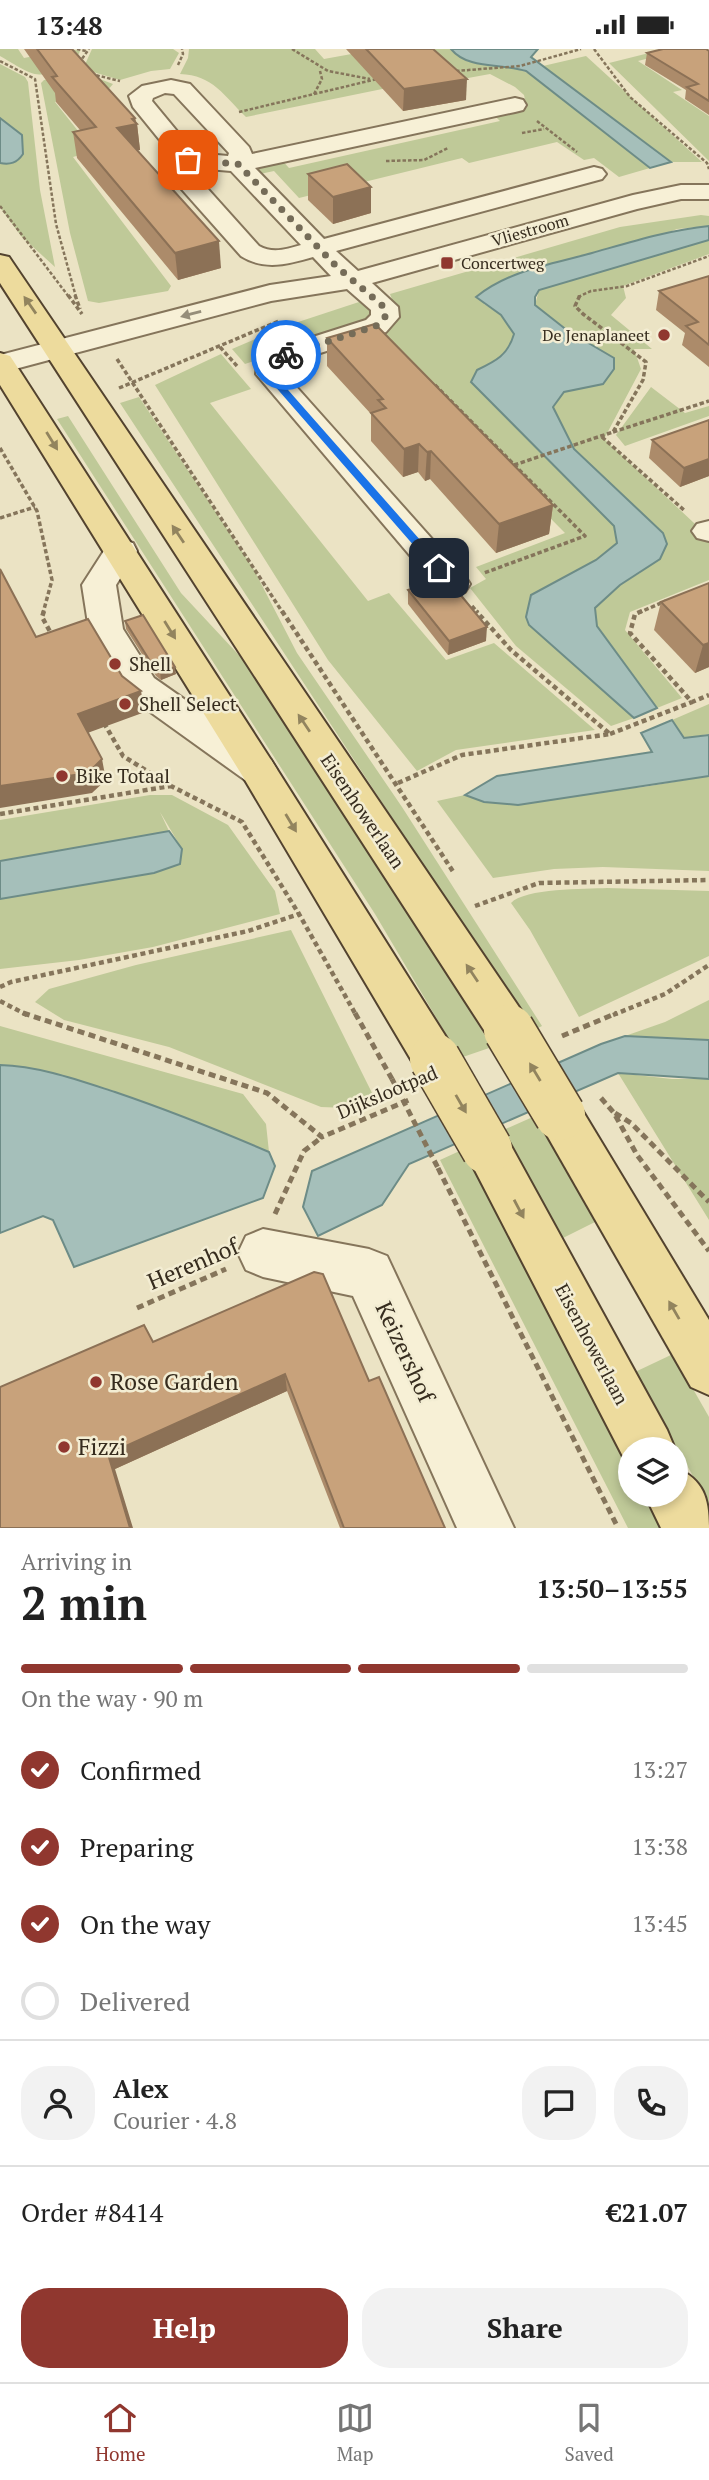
<!DOCTYPE html>
<html lang="en">
<head>
<meta charset="utf-8">
<style>
  :root { --surface:#fff; --page:#f2f2f2; --text:#222; --muted:#767676; --line:#e0e0e0; --accent:#90372f }
  body { margin:0; font-family:"PT Serif",serif; background:var(--page); color:var(--text); height:100vh; display:flex; flex-direction:column; font-size:26px; white-space:nowrap }
  * { box-sizing:border-box; margin:0 }
  p { font-size:23px; color:var(--muted) }
  .icon { flex:none; width:38px; height:38px; fill:none; stroke:currentColor; stroke-width:2; stroke-linecap:round; stroke-linejoin:round }
  .map { position:relative; height:1479px; overflow:hidden }
  .details { display:flex; flex-direction:column; background:var(--surface); flex:1 }
  .details>* { flex:none }
  .fabs { position:absolute; left:618px; top:1388px; display:grid; gap:14px }
  .fabs a { display:grid; place-items:center; width:70px; height:70px; border-radius:50%; background:var(--surface); box-shadow:0 4px 10px #0003; font-size:35px }
  .pin { position:absolute; display:grid; place-items:center; width:60px; height:60px; color:#fff; margin:-30px; border-radius:14px; box-shadow:0 4px 10px #0006 }
  .courier { position:absolute; display:grid; place-items:center; width:70px; height:70px; margin:-35px; border:5px solid #1a73e8; border-radius:50%; background:#fff; color:#222; box-shadow:0 2px 9px #0007 }
  .overview em { font-style:normal; font-weight:700 }
  .overview div { display:flex; flex-direction:column-reverse }
  .overview { display:flex; align-items:center; justify-content:space-between; height:119px; padding:0 21px }
  h1 { font-size:46px; font-weight:700; line-height:52px }
  .bar { display:grid; grid-template-columns:repeat(4,1fr); gap:10px 7px; align-content:center; height:84px; padding:0 21px }
  .bar i { height:9px; border-radius:5px; background:var(--line) }
  .bar .current { background:var(--accent) }
  .bar p { grid-column:span 4 }
  .line { display:flex; align-items:center; gap:18px; padding:0 21px; border-top:2px solid var(--line) }
  .line div { flex:1 }
  .round { display:grid; place-items:center; flex:none; width:74px; height:74px; border-radius:28px; background:var(--page) }
  ol { padding:0 21px; list-style:none }
  li { display:flex; align-items:center; gap:21px; height:77px }
  li p { margin-inline-start:auto }
  li .icon { padding:7px; border-radius:50%; background:var(--accent); color:#fff; stroke-width:4 }
  li:last-child { color:var(--muted) }
  li i { width:38px; height:38px; border:4px solid var(--line); border-radius:50% }
  .primary-button { display:flex; gap:14px; margin-top:auto; padding:14px 21px }
  .primary-button a { flex:1; height:80px; border-radius:28px; background:var(--accent); color:#fff; font-size:28px; font-weight:700; line-height:80px; text-align:center }
  .primary-button a+a { background:var(--page); color:var(--text) }
  .status { display:flex; justify-content:space-between; align-items:center; height:49px; padding:0 35px; background:var(--surface); direction:ltr }
  .status svg { height:19px; fill:currentColor }
  .dock { display:flex; justify-content:space-around; align-items:center; height:98px; border-top:2px solid var(--line); background:var(--surface); font-size:19px; color:var(--muted) }
  .dock a { display:grid; justify-items:center; gap:4px }
  .dock .current { color:var(--accent) }
  .map>svg:first-child { display:block }
  .green { fill:#bfc998 }
  .water { fill:#a5bfba; stroke:#6d8c87; stroke-width:2 }
  .lines { fill:none; stroke-linecap:round; stroke-linejoin:round }
  .minor-casing { stroke:#85755b; stroke-width:4 }
  .major-casing { stroke:#53432f; stroke-width:4 }
  .path-far3 { stroke:#85755b; stroke-width:2.5; stroke-dasharray:3.5 2; stroke-linecap:butt }
  .path-far2 { stroke:#85755b; stroke-width:3.5; stroke-dasharray:4.5 2.5; stroke-linecap:butt }
  .path-far1 { stroke:#85755b; stroke-width:4.5; stroke-dasharray:5 3.5; stroke-linecap:butt }
  .path { stroke:#85755b; stroke-width:5; stroke-dasharray:7 4.5; stroke-linecap:butt }
  .minor { fill:#f7f0d6; fill-rule:evenodd }
  .major { fill:#eddb9d; fill-rule:evenodd }
  .major-bridge-casing { stroke:#53432f; stroke-width:53; stroke-linecap:butt }
  .path-bridge { stroke:#85755b; stroke-width:5; stroke-dasharray:7 4.5; stroke-linecap:butt }
  .major-bridge { stroke:#eddb9d; stroke-width:50 }
  .wall { fill:#ac8b6a }
  .shaded-wall { fill:#8c7156 }
  .building { fill:#c8a27b; stroke:#8c7156; stroke-width:2 }
  .oneway { fill:#92845e }
  .oneway2 { fill:#968e7a }
  .route { fill:#1a73e8 }
  .done { stroke:#756c58; stroke-width:7; stroke-dasharray:0 12.6 }
  .poi-dot { fill:#90372f; stroke:#f3edd3; stroke-width:2.5 }
  .labels { text-anchor:middle; stroke-width:5; stroke-linejoin:round; paint-order:stroke }
  .far-street-label { font-size:16px; fill:#362c1e; stroke:#f3edd3 }
  .far-poi-label { font-size:16px; fill:#362c1e; stroke:#f3edd3; text-anchor:start }
  .poi-label { font-size:19px; fill:#362c1e; stroke:#f3edd3; text-anchor:start }
  .street-label { font-size:19px; fill:#362c1e; stroke:#f3edd3 }
  .near-street-label { font-size:23px; fill:#362c1e; stroke:#f3edd3 }
  .near-poi-label { font-size:23px; fill:#362c1e; stroke:#f3edd3; text-anchor:start }
</style>
</head>
<body>
<div class="status"><b>13:48</b><svg viewBox="0 0 49 12"><path d="M0 12V9h3v3zM5 12V6h3v6zM10 12V3h3v9zM15 12V0h3v12zM26 1h20v11H26zM47 4h2v5h-2z"/></svg></div>
<div class="map">
<svg width="709" height="1479" viewBox="0 0 709 1479">
  <rect width="100%" height="100%" fill="#ebe3c4"/>
  <g class="green">
    <path d="M 0,0 L 18,0 L 24,9 L 70,0 L 80,2 L 72,20 C 32,30 35,27 0,7 Z"/>
    <polygon points="92,0 173,0 179,4 170,20 151,22 120,31 83,20"/>
    <path d="M 189,0 L 315,0 L 324,10 L 379,0 L 451,0 L 466,12 L 514,18 L 530,25 L 650,119 L 619,128 L 594,109 L 584,111 L 557,93 L 469,114 L 462,109 L 299,149 L 274,122 L 260,125 L 252,115 L 280,109 L 289,119 L 500,72 L 494,66 L 527,59 L 524,46 L 515,38 L 490,25 L 397,42 L 392,38 L 246,68 C 224,47 213,26 180,25 L 188,9 Z"/>
    <polygon points="665,0 684,0 638,12 682,41 673,43 709,67 709,112 609,14"/>
    <polygon points="586,7 702,113 671,113 543,17"/>
    <polygon points="0,15 25,28 28,33 40,141 55,218 21,187 0,158 0,114 7,115 22,86 0,69"/>
    <polygon points="84,24 113,35 107,42 55,53 94,102 73,108 171,237 168,242 99,254 88,252 70,184 41,34 44,31"/>
    <path d="M 701,166 L 709,167 L 709,177 L 677,180 L 484,255 L 501,266 L 514,285 C 508,306 496,312 477,321 L 472,333 L 614,477 L 617,494 L 596,511 L 531,546 L 529,576 L 634,669 L 611,677 L 516,597 L 470,539 L 486,530 L 476,518 L 565,484 L 373,290 L 382,286 L 399,269 L 390,245 L 620,178 Z"/>
    <polygon points="709,191 709,205 623,237 626,249 611,266 652,300 634,300 641,320 604,390 709,488 709,531 630,563 625,581 682,649 657,659 597,576 595,559 620,536 640,524 663,484 574,400 553,358 564,343 603,335 568,282 535,256 539,241"/>
    <polygon points="359,253 367,253 376,263 370,271 245,315 232,300 286,277"/>
    <polygon points="221,305 251,340 210,354 368,552 389,544 446,611 494,594 595,681 456,701 417,722 328,611 155,336"/>
    <polygon points="651,338 685,364 709,357 709,367 625,397 616,386"/>
    <polygon points="139,348 253,519 297,604 402,758 542,977 532,982 120,354"/>
    <polygon points="68,367 181,544 250,618 401,850 492,998 460,1009 375,865 57,370"/>
    <polygon points="709,655 709,685 684,689 672,671"/>
    <polygon points="709,727 709,822 603,818 554,820 493,829 437,752 465,746 484,753 644,738"/>
    <polygon points="150,746 172,746 228,776 275,842 280,865 153,898 79,911 0,920 0,850 154,824 182,800 160,763 169,782 0,812 0,771"/>
    <path d="M 607,839 L 709,842 L 709,907 L 579,968 L 530,881 L 511,854 C 525,839 585,840 607,839 Z"/>
    <polygon points="291,881 378,1056 348,1059 321,1058 169,998 64,971 35,953 49,940 136,916"/>
    <polygon points="709,951 709,991 625,987 665,973"/>
    <path d="M 0,977 L 243,1045 L 266,1075 L 269,1103 C 218,1081 168,1061 115,1043 C 78,1031 39,1017 0,1016 Z"/>
    <polygon points="618,1024 672,1030 709,1030 709,1171"/>
    <polygon points="535,1067 597,1172 563,1189 501,1082"/>
    <polygon points="464,1100 630,1418 630,1446 644,1446 662,1479 628,1479 440,1111"/>
    <polygon points="673,1305 709,1368 709,1456 635,1323"/>
  </g>
  <g class="water">
    <path d="M 451,0 L 538,0 L 531,8 L 671,113 L 650,119 L 526,22 C 502,14 468,21 451,0 Z"/>
    <path d="M 0,69 L 22,86 L 23,105 C 17,114 10,116 0,114 Z"/>
    <path d="M 709,177 L 709,191 L 539,241 L 535,248 L 535,256 L 568,282 L 614,309 L 614,320 L 603,335 L 564,343 L 553,358 L 574,400 L 663,484 L 667,495 L 660,510 L 620,536 L 595,559 L 597,577 L 657,659 L 634,669 L 529,576 L 526,568 L 531,546 L 596,511 L 617,494 L 614,477 L 471,333 L 477,321 C 496,312 508,306 514,285 L 501,266 L 476,248 C 509,221 553,215 592,204 C 631,193 669,181 709,177 Z"/>
    <polygon points="672,671 684,689 709,686 709,727 518,756 484,753 465,746 497,727 652,703 641,684"/>
    <polygon points="169,782 182,800 180,815 154,824 0,850 0,812"/>
    <polygon points="625,987 709,991 709,1030 618,1024 409,1115 382,1156 318,1187 303,1158 312,1122 601,995"/>
    <path d="M 0,1016 C 39,1017 78,1031 115,1043 C 168,1061 218,1081 269,1103 L 275,1117 L 263,1149 L 74,1218 L 53,1171 L 43,1167 L 0,1184 Z"/>
  </g>
  <g class="lines">
    <defs>
      <g id="minor">
        <path d="M 171,31 L 190,35 L 249,98 L 252,105 L 515,49 L 523,51 L 526,56 L 523,61 L 515,63 L 255,119 L 324,190 L 594,118 L 602,120 L 606,125 L 602,130 L 336,202 L 358,222 L 633,146 L 681,136 L 709,136 L 709,150 L 681,150 L 637,160 L 372,234 L 398,258 L 399,268 L 386,283 L 292,313 L 285,318 L 284,324 L 465,527 L 470,535 L 465,543 L 453,546 L 441,543 L 256,325 L 257,315 L 272,301 L 366,271 L 371,266 L 371,261 L 347,240 L 271,252 L 0,324 L 0,306 L 270,236 L 331,227 L 313,208 C 288,215 265,222 241,207 L 178,136 L 171,120 L 176,111 L 133,58 L 129,47 L 142,37 ZM 165,44 L 174,45 L 229,104 L 228,107 L 195,104 L 152,52 L 153,49 ZM 196,119 L 231,122 L 301,196 C 287,200 273,205 259,197 L 198,129 Z"/>
        <polygon points="709,472 709,492 697,489 692,482 697,475"/>
        <polygon points="121,491 133,494 137,502 116,536 123,580 154,629 271,711 277,721 271,731 258,735 245,731 128,647 89,581 82,536 109,494"/>
        <polygon points="263,1180 369,1200 387,1207 514,1479 457,1479 353,1247 263,1228 246,1221 238,1204 246,1187"/>
      </g>
      <g id="major">
        <polygon points="0,206 9,208 13,214 525,967 531,981 525,995 509,1000 493,995 0,234"/>
        <polygon points="0,304 10,307 14,313 271,711 451,996 457,1010 451,1024 435,1030 419,1024 245,731 0,336"/>
        <polygon points="560,1045 576,1051 709,1271 709,1346 691,1338 544,1081 537,1066 544,1051"/>
        <polygon points="487,1078 504,1084 667,1381 675,1400 630,1400 629,1419 464,1100 470,1084"/>
        <path d="M 676,1419 C 704,1431 709,1450 709,1479 L 661,1479 L 645,1446 L 676,1446 Z"/>
      </g>
    </defs>
    <use href="#minor" class="minor-casing"/>
    <use href="#major" class="major-casing"/>
    <g class="path-far3">
      <polyline points="77,0 86,2"/>
      <polyline points="292,0 328,22 370,30"/>
      <polyline points="594,0 630,48 707,114 709,120"/>
      <polyline points="0,12 35,30 56,175 76,248"/>
      <polyline points="79,14 89,0"/>
      <polyline points="178,16 183,5 182,0"/>
      <polyline points="456,22 520,17 581,0"/>
      <polyline points="91,25 120,32"/>
      <polyline points="314,45 322,30 320,22"/>
      <polyline points="239,63 377,30"/>
      <polyline points="537,72 577,103"/>
      <polyline points="522,84 544,80"/>
      <polyline points="386,112 424,111 448,99"/>
      <polyline points="0,157 69,248"/>
      <polyline points="578,248 591,242 627,237 709,207"/>
    </g>
    <g class="path-far2">
      <polyline points="68,246 82,265"/>
      <polyline points="75,246 80,260"/>
      <polyline points="220,298 237,317"/>
      <polyline points="117,310 283,564"/>
      <polyline points="435,336 585,487 484,524"/>
      <polyline points="119,339 279,272"/>
      <polyline points="613,383 709,352"/>
      <polyline points="602,388 685,462"/>
      <polyline points="0,399 37,462 52,531 43,564"/>
      <polyline points="514,416 613,383 643,331 646,313 583,265 575,257 580,246"/>
      <polyline points="0,469 35,458"/>
      <polyline points="472,557 478,564"/>
      <polyline points="638,564 666,552"/>
    </g>
    <g class="path-far1">
      <polyline points="44,562 42,568 53,588"/>
      <polyline points="282,562 454,824"/>
      <polyline points="642,562 635,565 630,584 692,653 709,646"/>
      <polyline points="104,674 123,707 171,737 242,773 299,865 356,966"/>
      <polyline points="610,685 692,653"/>
      <polyline points="398,734 462,706 610,685 511,601 476,562"/>
      <polyline points="0,765 171,737"/>
      <polyline points="475,857 539,834 709,831"/>
      <polyline points="0,938 11,933 248,882 299,865"/>
      <polyline points="0,952 27,966"/>
      <polyline points="613,966 665,945 709,916"/>
    </g>
    <g class="path">
      <polyline points="23,964 267,1044 322,1088 409,1051"/>
      <polyline points="355,964 392,1030"/>
      <polyline points="562,987 617,964"/>
      <polyline points="601,1049 614,1064 637,1106 709,1202"/>
      <polyline points="615,1064 631,1074 709,1153"/>
      <polyline points="438,1119 618,1479"/>
      <polyline points="275,1165 304,1102 322,1088"/>
      <polyline points="137,1259 226,1220"/>
    </g>
    <use href="#minor" class="minor"/>
    <use href="#major" class="major"/>
    <defs>
      <g id="major-bridge">
        <polyline points="509,981 560,1066"/>
        <polyline points="435,1010 487,1100"/>
      </g>
    </defs>
    <use href="#major-bridge" class="major-bridge-casing"/>
    <polyline class="path-bridge" points="392,1030 438,1119"/>
    <use href="#major-bridge" class="major-bridge"/>
  </g>
  <g class="wall">
    <polygon points="24,0 72,0 135,69 137,75 140,101 137,101 221,219 178,231 77,109 73,83 80,81 56,53 55,44"/>
    <polygon points="346,0 433,0 466,51 403,62"/>
    <polygon points="709,2 709,66 685,50 686,41 645,16 647,4"/>
    <polygon points="308,125 371,164 333,175 308,151"/>
    <polygon points="709,227 709,318 682,296 685,284 656,261 659,242"/>
    <polygon points="327,289 553,456 549,485 496,504 430,430 425,432 418,423 403,428 371,392 371,365 327,317"/>
    <polygon points="709,371 709,427 680,438 649,409 652,391"/>
    <polygon points="709,534 709,618 695,624 654,581 661,553"/>
    <polygon points="408,541 486,592 448,606 408,555"/>
    <polygon points="125,572 176,625 161,631 156,627 126,580"/>
    <polygon points="153,1293 369,1332 445,1479 340,1479 287,1342 115,1420 0,1479"/>
  </g>
  <g class="shaded-wall">
    <polygon points="467,30 466,51 403,62 404,40"/>
    <polygon points="135,69 136,75 137,75 140,101 121,105 117,79"/>
    <polygon points="371,138 371,164 333,175 333,148"/>
    <polygon points="219,192 221,219 178,231 175,204"/>
    <polygon points="419,395 418,423 403,428 404,400"/>
    <polygon points="431,402 430,430 425,432 427,403"/>
    <polygon points="709,410 709,427 680,438 684,419"/>
    <polygon points="553,456 549,485 496,504 499,475"/>
    <polygon points="487,578 486,592 448,606 449,592"/>
    <polygon points="709,594 709,618 695,624 703,596"/>
    <polygon points="175,618 176,625 161,631 160,623"/>
    <polygon points="141,642 145,663 82,686 78,665"/>
    <polygon points="102,710 106,731 92,744 0,759 0,737"/>
    <polygon points="285,1325 287,1342 115,1420 133,1479 130,1479 108,1405"/>
  </g>
  <g class="building">
    <polygon points="37,0 72,0 135,69 132,70 137,75 117,79 219,192 175,204 73,83 96,78 52,28 57,27"/>
    <polygon points="366,0 433,0 467,30 404,40"/>
    <polygon points="663,0 706,0 709,2 709,52 687,38 698,35 647,4"/>
    <polygon points="347,115 371,138 333,148 308,125"/>
    <polygon points="709,227 709,296 686,277 698,273 659,242"/>
    <polygon points="375,275 553,456 499,475 431,402 427,403 419,395 404,400 371,364 386,359 378,351 383,350 327,289"/>
    <polygon points="709,371 709,410 684,419 652,391"/>
    <polygon points="0,520 36,588 88,570 122,627 141,642 78,665 102,710 88,724 0,737"/>
    <polygon points="439,530 450,533 487,578 449,592 408,541"/>
    <polygon points="709,534 709,594 703,596 661,553"/>
    <polygon points="143,566 175,618 160,623 155,620 125,572"/>
    <polygon points="314,1223 323,1225 369,1332 379,1328 445,1479 344,1479 285,1325 108,1405 130,1479 0,1479 0,1338 144,1276 153,1293"/>
  </g>
  <defs><path id="oneway-solid" d="M-6-.8H1V-3.2L6.5 0L1 3.2V.8H-6Z" transform="scale(1.75)"/></defs>
  <g class="oneway">
    <use href="#oneway-solid" transform="translate(30 256) rotate(-125)"/>
    <use href="#oneway-solid" transform="translate(52 392) rotate(58)"/>
    <use href="#oneway-solid" transform="translate(178 485) rotate(-124)"/>
    <use href="#oneway-solid" transform="translate(170 581) rotate(58)"/>
    <use href="#oneway-solid" transform="translate(304 674) rotate(-124)"/>
    <use href="#oneway-solid" transform="translate(291 774) rotate(59)"/>
    <use href="#oneway-solid" transform="translate(472 924) rotate(-124)"/>
    <use href="#oneway-solid" transform="translate(535 1023) rotate(-121)"/>
    <use href="#oneway-solid" transform="translate(461 1055) rotate(60)"/>
    <use href="#oneway-solid" transform="translate(519 1160) rotate(62)"/>
    <use href="#oneway-solid" transform="translate(674 1261) rotate(-120)"/>
  </g>
  <use class="oneway2" href="#oneway-solid" transform="translate(191 265) rotate(165)"/>
  <polygon class="route" points="286,303 290,306 275,316 274,325 443,517 443,522 436,522 266,327 268,313"/>
  <g class="lines">
    <polyline class="done" points="188,111 238,115 336,217 384,258 385,268 376,277 286,306"/>
  </g>
  <g class="poi-dot">
    <rect x="440" y="207" width="14" height="14" rx="3.5"/>
    <circle cx="664" cy="286" r="7"/>
    <circle cx="115" cy="615" r="7"/>
    <circle cx="125" cy="655" r="7"/>
    <circle cx="62" cy="727" r="7"/>
    <circle cx="96" cy="1333" r="7"/>
    <circle cx="64" cy="1398" r="7"/>
  </g>
  <g class="labels">
    <g class="far-street-label">
      <text transform="translate(530 181) rotate(-16)" y="6">Vliestroom</text>
    </g>
    <g class="far-poi-label">
      <text x="461" y="220">Concertweg</text>
      <text x="650" y="292" text-anchor="end">De Jenaplaneet</text>
    </g>
    <g class="poi-label">
      <text x="129" y="622">Shell</text>
      <text x="139" y="662">Shell Select</text>
      <text x="76" y="734">Bike Totaal</text>
    </g>
    <g class="street-label">
      <text transform="translate(363 762) rotate(56)" y="7">Eisenhowerlaan</text>
      <text transform="translate(387 1043) rotate(-23)" y="7">Dijkslootpad</text>
      <text transform="translate(592 1295) rotate(62)" y="7">Eisenhowerlaan</text>
    </g>
    <g class="near-street-label">
      <text transform="translate(193 1215) rotate(-23)" y="8">Herenhof</text>
      <text transform="translate(405 1303) rotate(65)" y="8">Keizershof</text>
    </g>
    <g class="near-poi-label">
      <text x="110" y="1341">Rose Garden</text>
      <text x="78" y="1406">Fizzi</text>
    </g>
  </g>
</svg>
<div class="fabs">
<a><svg class="icon" aria-label="layers" viewBox="0 0 24 24"><path d="M12 4l9 5-9 5-9-5zM3 14l9 5 9-5"/></svg></a>
</div>
<div class="pin" style="left:188px;top:111px;background:#ea580c"><svg class="icon" aria-label="bag" viewBox="0 0 24 24"><path d="M5 8h14l-1 12H6zM9 8a3 3 0 0 1 6 0"/></svg></div>
<div class="pin" style="left:439px;top:519px;background:#1f2937"><svg class="icon" aria-label="home" viewBox="0 0 24 24"><path d="M3 11l9-7 9 7M6 9v11h12V9"/></svg></div>
<div class="courier" style="left:286px;top:306px"><svg class="icon" aria-label="bike" viewBox="0 0 24 24"><circle cx="6" cy="16" r="4"/><circle cx="18" cy="16" r="4"/><path d="M6 16l4-8h5l3 8M10 8l3 8H6M13 5h3"/></svg></div>
</div>
<section class="details">
<div class="overview"><div><h1>2 min</h1><p>Arriving in</p></div><em>13:50–13:55</em></div>
<div class="bar"><i class="current"></i><i class="current"></i><i class="current"></i><i></i><p>On the way · 90 m</p></div>
<ol>
<li><svg class="icon" aria-label="check" viewBox="0 0 24 24"><path d="M5 12l5 5 9-10"/></svg>Confirmed<p>13:27</p></li>
<li><svg class="icon" aria-label="check" viewBox="0 0 24 24"><path d="M5 12l5 5 9-10"/></svg>Preparing<p>13:38</p></li>
<li><svg class="icon" aria-label="check" viewBox="0 0 24 24"><path d="M5 12l5 5 9-10"/></svg>On the way<p>13:45</p></li>
<li><i></i>Delivered</li>
</ol>
<div class="line" style="height:126px"><a class="round"><svg class="icon" aria-label="person" viewBox="0 0 24 24"><circle cx="12" cy="8" r="4"/><path d="M4 21q1-7 8-7t8 7"/></svg></a><div><b>Alex</b><p>Courier · 4.8</p></div><a class="round"><svg class="icon" aria-label="chat" viewBox="0 0 24 24"><path d="M4 5h16v11H9l-5 4z"/></svg></a><a class="round"><svg class="icon" aria-label="phone" viewBox="0 0 24 24"><path d="M5 4h4l2 5-3 2q2 4 5 5l2-3 5 2v4C11 20 4 13 5 4z"/></svg></a></div>
<div class="line" style="height:91px"><div>Order #8414</div><b>€21.07</b></div>
<div class="primary-button"><a>Help</a><a>Share</a></div>
</section>
<nav class="dock">
<a class="current"><svg class="icon" aria-label="home" viewBox="0 0 24 24"><path d="M3 11l9-7 9 7M6 9v11h12V9"/></svg>Home</a>
<a><svg class="icon" aria-label="map" viewBox="0 0 24 24"><path d="M3 6l6-2 6 2 6-2v14l-6 2-6-2-6 2zM9 4v14M15 6v14"/></svg>Map</a>
<a><svg class="icon" aria-label="saved" viewBox="0 0 24 24"><path d="M7 4h10v16l-5-4-5 4z"/></svg>Saved</a>
</nav>
</body>
</html>
